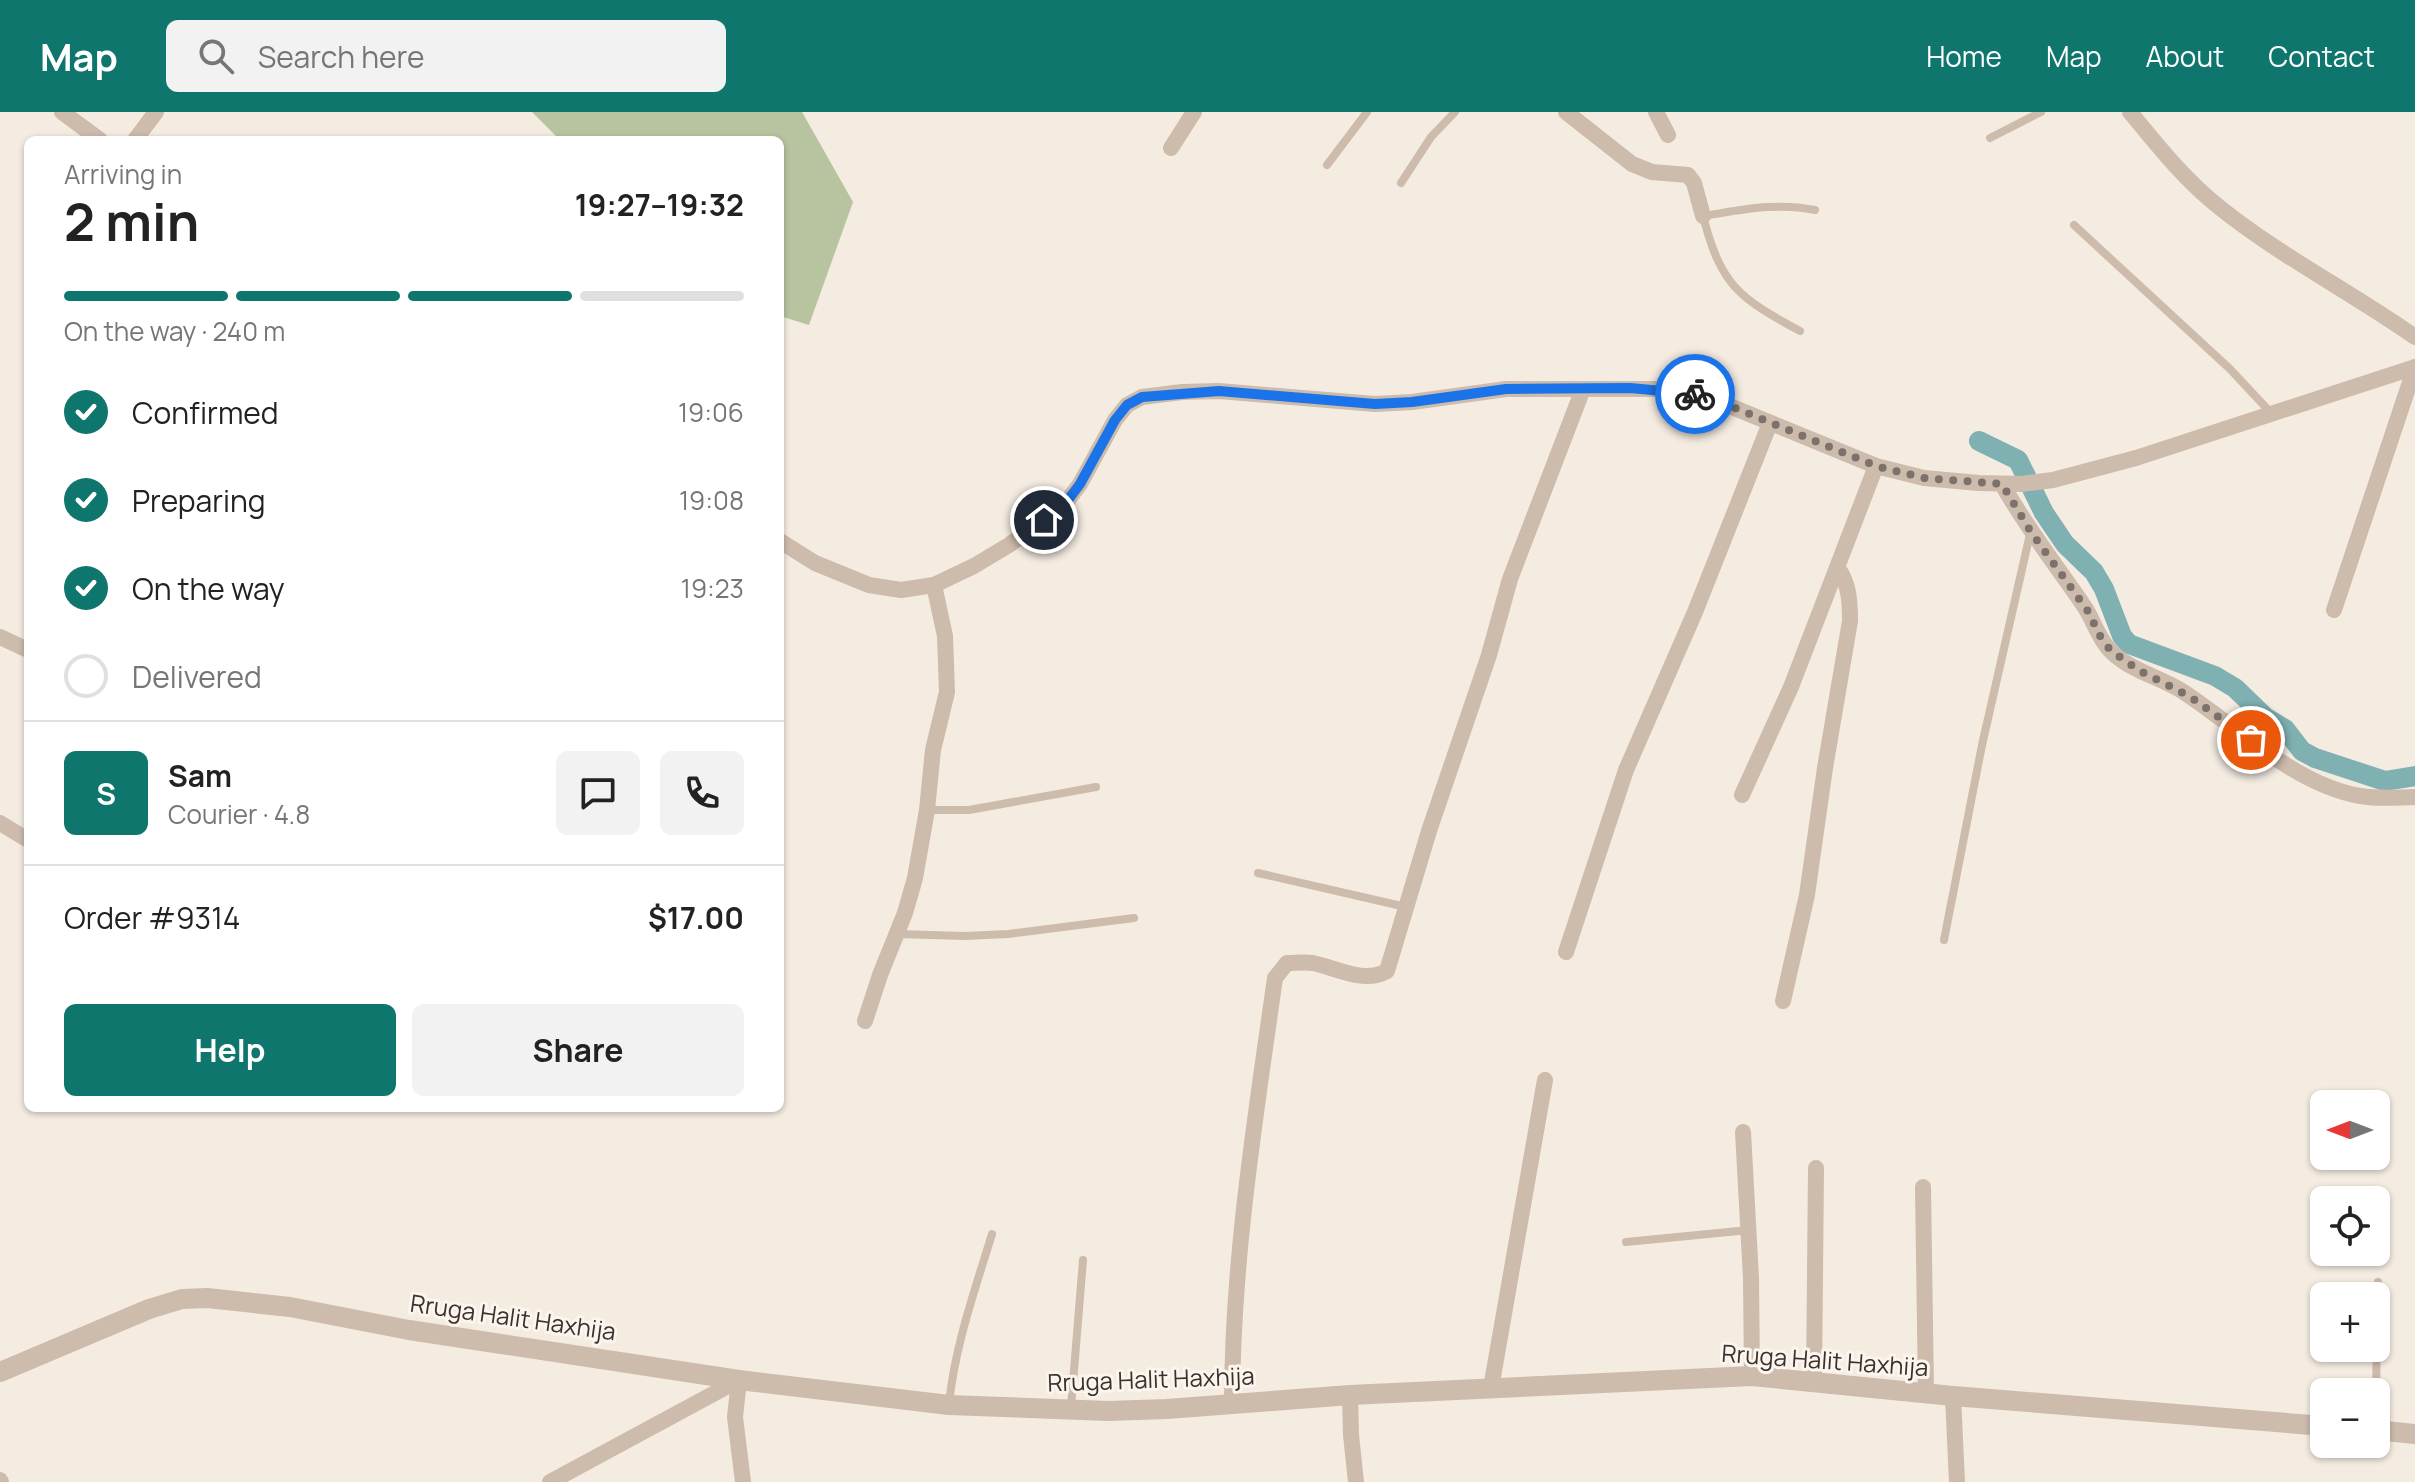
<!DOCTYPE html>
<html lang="en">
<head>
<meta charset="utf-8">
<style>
  :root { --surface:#fff; --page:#f2f2f2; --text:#222; --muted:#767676; --line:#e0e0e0; --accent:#0f766e }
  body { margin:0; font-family:Manrope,sans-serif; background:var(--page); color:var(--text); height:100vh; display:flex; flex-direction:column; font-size:30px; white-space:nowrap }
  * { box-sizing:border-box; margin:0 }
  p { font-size:26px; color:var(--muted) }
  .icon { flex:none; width:44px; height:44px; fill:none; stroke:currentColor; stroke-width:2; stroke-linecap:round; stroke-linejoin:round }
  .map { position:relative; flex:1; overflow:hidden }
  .panel { position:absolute; left:24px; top:24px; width:760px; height:976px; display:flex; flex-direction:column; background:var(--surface); border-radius:12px; box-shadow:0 2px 6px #0004 }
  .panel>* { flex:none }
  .needle { width:52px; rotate:270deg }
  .controls { position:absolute; left:2310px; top:978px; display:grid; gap:16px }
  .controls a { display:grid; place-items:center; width:80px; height:80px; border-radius:12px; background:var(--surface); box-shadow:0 2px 6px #0004; font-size:40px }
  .pin { position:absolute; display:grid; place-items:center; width:68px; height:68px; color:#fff; margin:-34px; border:4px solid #fff; border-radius:50%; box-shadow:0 2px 8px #0007 }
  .courier { position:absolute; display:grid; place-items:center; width:80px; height:80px; margin:-40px; border:6px solid #1a73e8; border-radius:50%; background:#fff; color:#222; box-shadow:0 2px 10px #0007 }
  .headline em { font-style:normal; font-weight:700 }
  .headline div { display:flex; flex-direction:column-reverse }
  .headline { display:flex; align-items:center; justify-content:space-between; height:136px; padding:0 40px }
  h1 { font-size:52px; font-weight:700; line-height:60px }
  .bar { display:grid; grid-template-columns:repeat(4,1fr); gap:12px 8px; align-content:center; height:96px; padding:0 40px }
  .bar i { height:10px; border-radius:6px; background:var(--line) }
  .bar .on { background:var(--accent) }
  .bar p { grid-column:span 4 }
  .line { display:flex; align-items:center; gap:20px; padding:0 40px; border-top:2px solid var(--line) }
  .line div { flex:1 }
  .round { display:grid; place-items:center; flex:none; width:84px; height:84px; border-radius:12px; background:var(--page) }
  ol { padding:0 40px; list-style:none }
  li { display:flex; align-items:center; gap:24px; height:88px }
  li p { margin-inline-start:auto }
  li .icon { padding:8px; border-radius:50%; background:var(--accent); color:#fff; stroke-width:4 }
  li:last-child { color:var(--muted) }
  li i { width:44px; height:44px; border:4px solid var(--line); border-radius:50% }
  .primary-button { display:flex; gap:16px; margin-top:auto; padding:16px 40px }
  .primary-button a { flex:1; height:92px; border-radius:12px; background:var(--accent); color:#fff; font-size:32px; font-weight:700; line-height:92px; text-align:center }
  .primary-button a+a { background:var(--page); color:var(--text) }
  header { display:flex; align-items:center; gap:48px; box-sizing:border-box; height:112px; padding:0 40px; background:var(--accent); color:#fff }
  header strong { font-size:38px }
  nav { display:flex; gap:44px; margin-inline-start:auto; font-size:28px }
  .search { width:560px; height:72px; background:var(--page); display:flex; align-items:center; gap:20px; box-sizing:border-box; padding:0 28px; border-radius:12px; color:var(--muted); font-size:30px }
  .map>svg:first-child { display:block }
  .green { fill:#b8c4a0 }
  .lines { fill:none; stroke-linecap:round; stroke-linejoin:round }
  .canal { stroke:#7fb0b2; stroke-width:20 }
  .service { stroke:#cdbbac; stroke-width:8 }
  .minor { stroke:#cdbbac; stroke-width:16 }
  .tertiary { stroke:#cdbbac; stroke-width:20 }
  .done { stroke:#7c716b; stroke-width:8; stroke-dasharray:0 14.4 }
  .route { stroke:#1a73e8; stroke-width:10 }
  .labels { text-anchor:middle; stroke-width:6; stroke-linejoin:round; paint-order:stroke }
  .street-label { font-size:24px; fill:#3b302b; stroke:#fbf5ee }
</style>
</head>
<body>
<header>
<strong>Map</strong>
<div class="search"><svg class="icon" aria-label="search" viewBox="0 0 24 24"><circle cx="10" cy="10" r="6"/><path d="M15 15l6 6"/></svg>Search here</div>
<nav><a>Home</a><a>Map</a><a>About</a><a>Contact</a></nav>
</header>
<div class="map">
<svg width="2415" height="1370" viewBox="0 0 2415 1370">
  <rect width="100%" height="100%" fill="#f4ebe1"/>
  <polygon class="green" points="532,0 802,0 853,90 809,213 780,204 780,28 560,28"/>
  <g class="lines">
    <polyline class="canal" points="1979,329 2018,348 2044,401 2065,432 2094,460 2104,477 2122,524 2129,532 2215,564 2235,576 2265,605 2285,617 2302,639 2315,646 2385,669 2415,664"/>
    <g class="service">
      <polyline points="1990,26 2041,0"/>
      <polyline points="1327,53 1367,0"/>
      <polyline points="1401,71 1431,25 1455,0"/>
      <polyline points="2074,113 2230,257 2272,302"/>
      <path d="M 1800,219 C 1739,186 1721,174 1703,104 C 1742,98 1776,90 1815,98"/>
      <polyline points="927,698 969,698 1096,675"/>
      <polyline points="1258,761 1406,795"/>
      <polyline points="896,822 965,824 1008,822 1134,806"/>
      <polyline points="1944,828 1982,633 2030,422"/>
      <polyline points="1626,1130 1749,1118"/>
      <polyline points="2376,1281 2378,1170"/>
      <path d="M 949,1292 C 955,1233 975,1178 992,1122"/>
      <polyline points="1071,1295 1083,1148"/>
    </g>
    <g class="minor">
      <polyline points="62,0 100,28"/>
      <polyline points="1566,0 1632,52 1652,60 1688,63 1694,71 1703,104"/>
      <polyline points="1656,0 1668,23"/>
      <path d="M 2130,0 C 2157,33 2185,68 2219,95 C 2280,144 2351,180 2415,225"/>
      <polyline points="135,28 156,0"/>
      <polyline points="1171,36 1194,0"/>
      <path d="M 2002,372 C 2026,415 2056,453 2084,494 C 2093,507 2097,523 2108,536 C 2127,558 2158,564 2182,579 C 2236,614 2295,673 2360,684 C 2378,687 2397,686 2415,685"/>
      <polyline points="780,429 815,451 869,473 901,478 934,473 974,454 1009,433 1065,392 1080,372 1115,308 1127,293 1142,285 1182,280 1219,279 1375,292 1412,290 1506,277 1663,277 1710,286 1876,354 1924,366 1979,371 2021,372 2053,368 2136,346 2415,255"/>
      <polyline points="2334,498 2415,255"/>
      <polyline points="0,525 28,538"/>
      <polyline points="1742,683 1791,575 1876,354"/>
      <polyline points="0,711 28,728"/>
      <polyline points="1566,840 1626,658 1695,500 1770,311"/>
      <path d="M 1783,889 L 1807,783 L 1825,656 L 1850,509 C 1850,489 1849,472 1838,456"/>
      <polyline points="865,909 880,863 905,801 915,766 927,698 933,638 947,580 945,524 934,473"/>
      <polyline points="1743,1020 1751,1166 1752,1264"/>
      <polyline points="1923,1075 1926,1281"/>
      <polyline points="739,1268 735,1305 743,1370"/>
      <polyline points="1814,1270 1816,1056"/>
      <polyline points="1491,1276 1545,968"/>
      <polyline points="1350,1283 1351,1323 1356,1370"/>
      <polyline points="1953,1284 1957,1370"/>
      <path d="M 1232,1293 C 1232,1150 1255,1008 1275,866 L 1287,851 C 1296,851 1305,850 1313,851 C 1337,856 1364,872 1387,859 L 1429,719 L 1489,543 L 1510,467 L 1583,277"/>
      <polyline points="0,1368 1,1370"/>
      <polyline points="550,1370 739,1268"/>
    </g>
    <g class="tertiary">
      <polyline points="0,1260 149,1197 182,1187 207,1186 290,1195 409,1218 739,1268 949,1293 1108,1299 1167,1297 1350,1283 1752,1264 1953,1284 2324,1314"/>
      <polyline points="2376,1318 2415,1322"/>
    </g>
  </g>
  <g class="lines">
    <polyline class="done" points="1695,282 1735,296 1876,354 1924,366 2002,372 2031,420 2090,502 2098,521 2110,538 2140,559 2189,584 2251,628"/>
    <polyline class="route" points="1044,408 1065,392 1080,372 1115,308 1127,293 1142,285 1219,279 1375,292 1412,290 1506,277 1630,276 1695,282"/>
  </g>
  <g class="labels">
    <g class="street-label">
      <text transform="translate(513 1206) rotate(8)" y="8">Rruga Halit Haxhija</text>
      <text transform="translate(1825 1249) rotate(4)" y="8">Rruga Halit Haxhija</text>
      <text transform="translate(1151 1268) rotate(-2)" y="8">Rruga Halit Haxhija</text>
    </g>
  </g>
</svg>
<div class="controls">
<a><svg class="needle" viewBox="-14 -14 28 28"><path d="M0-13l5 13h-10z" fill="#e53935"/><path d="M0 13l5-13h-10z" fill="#767676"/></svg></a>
<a><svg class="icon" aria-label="locate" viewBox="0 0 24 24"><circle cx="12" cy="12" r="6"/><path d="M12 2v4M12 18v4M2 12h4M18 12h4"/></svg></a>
<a>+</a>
<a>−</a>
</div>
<div class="pin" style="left:2251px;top:628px;background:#ea580c"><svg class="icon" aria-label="bag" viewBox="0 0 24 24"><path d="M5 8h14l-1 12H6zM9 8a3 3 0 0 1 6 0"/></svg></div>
<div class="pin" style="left:1044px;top:408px;background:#1f2937"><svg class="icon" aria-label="home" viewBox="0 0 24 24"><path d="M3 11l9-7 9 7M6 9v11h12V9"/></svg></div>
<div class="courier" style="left:1695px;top:282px"><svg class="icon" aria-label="bike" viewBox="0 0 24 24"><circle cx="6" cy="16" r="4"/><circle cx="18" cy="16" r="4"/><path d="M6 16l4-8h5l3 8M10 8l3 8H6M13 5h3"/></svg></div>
<section class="panel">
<div class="headline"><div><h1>2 min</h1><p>Arriving in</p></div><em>19:27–19:32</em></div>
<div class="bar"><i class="on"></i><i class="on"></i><i class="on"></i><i></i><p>On the way · 240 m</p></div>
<ol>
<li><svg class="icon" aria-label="check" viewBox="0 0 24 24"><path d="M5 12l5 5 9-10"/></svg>Confirmed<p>19:06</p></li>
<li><svg class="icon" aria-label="check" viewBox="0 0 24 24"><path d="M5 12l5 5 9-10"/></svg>Preparing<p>19:08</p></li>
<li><svg class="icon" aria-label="check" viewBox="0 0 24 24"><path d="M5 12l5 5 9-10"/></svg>On the way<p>19:23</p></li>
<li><i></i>Delivered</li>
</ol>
<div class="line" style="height:144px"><b class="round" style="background:var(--accent);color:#fff">S</b><div><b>Sam</b><p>Courier · 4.8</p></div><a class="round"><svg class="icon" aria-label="chat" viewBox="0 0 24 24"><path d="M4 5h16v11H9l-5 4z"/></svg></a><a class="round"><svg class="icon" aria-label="phone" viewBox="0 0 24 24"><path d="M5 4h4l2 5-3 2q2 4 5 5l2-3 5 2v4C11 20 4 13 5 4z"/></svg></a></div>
<div class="line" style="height:104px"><div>Order #9314</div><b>$17.00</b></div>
<div class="primary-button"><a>Help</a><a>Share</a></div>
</section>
</div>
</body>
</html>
